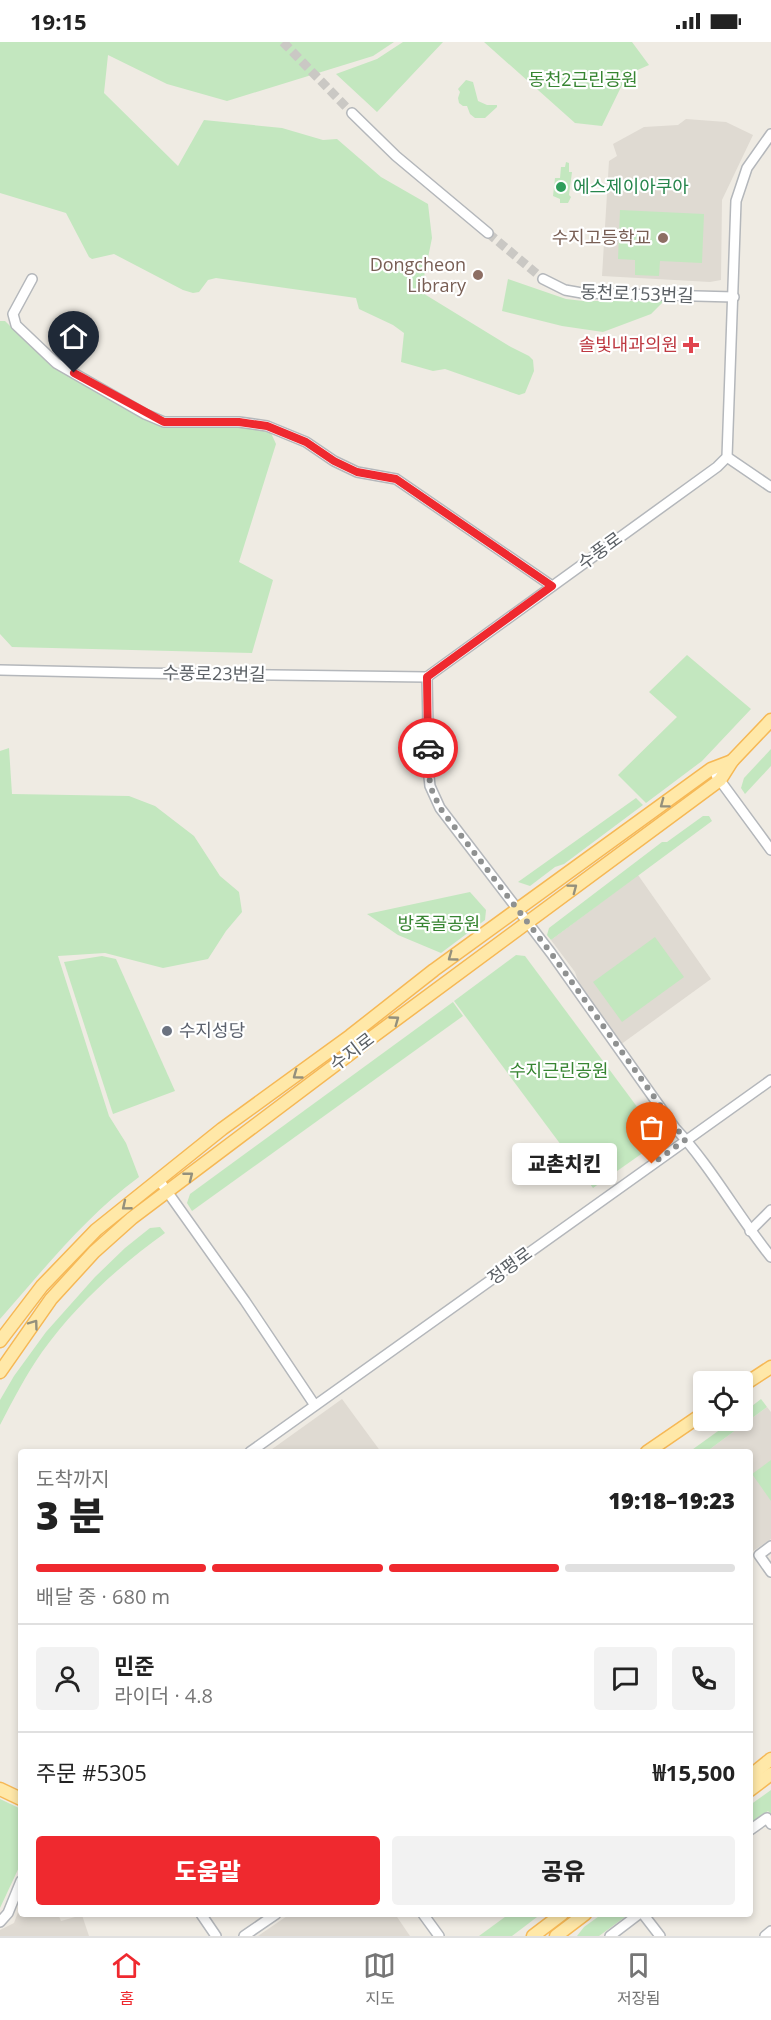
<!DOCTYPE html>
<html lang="ko">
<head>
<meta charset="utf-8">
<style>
  :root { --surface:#fff; --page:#f2f2f2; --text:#222; --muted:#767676; --line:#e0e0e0; --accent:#ef292f }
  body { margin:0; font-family:"Open Sans","Noto Sans KR",sans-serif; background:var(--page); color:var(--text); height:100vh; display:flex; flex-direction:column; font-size:22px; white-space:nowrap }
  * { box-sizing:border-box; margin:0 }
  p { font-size:20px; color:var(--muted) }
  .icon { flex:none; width:33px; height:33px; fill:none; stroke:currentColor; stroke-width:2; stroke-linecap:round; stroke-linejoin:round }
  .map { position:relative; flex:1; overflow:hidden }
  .panel { position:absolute; left:18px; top:1407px; width:735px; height:468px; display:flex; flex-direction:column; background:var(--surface); border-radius:6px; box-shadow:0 3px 9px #0003 }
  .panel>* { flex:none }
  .fabs { position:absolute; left:693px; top:1329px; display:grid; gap:12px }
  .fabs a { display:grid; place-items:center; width:60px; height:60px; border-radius:6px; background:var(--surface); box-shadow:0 3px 9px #0003; font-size:30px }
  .pin { position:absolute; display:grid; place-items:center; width:51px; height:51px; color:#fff; margin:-62px -26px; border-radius:50% 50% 50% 0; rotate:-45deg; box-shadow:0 0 6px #0007 }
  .pin .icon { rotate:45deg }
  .courier { position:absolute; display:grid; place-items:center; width:60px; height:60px; margin:-30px; border:4px solid #ef292f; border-radius:50%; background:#fff; color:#222; box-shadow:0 2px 8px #0007 }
  .bubble { position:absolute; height:42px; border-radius:6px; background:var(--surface); box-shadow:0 3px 9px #0003; font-size:20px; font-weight:800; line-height:42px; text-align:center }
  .headline em { font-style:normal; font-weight:800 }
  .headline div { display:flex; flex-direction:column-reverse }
  .headline { display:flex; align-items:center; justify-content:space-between; height:102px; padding:0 18px }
  h1 { font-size:39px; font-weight:800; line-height:45px }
  .bar { display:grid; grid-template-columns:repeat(4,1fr); gap:9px 6px; align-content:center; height:72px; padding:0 18px }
  .bar i { height:8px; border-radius:4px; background:var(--line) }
  .bar .active { background:var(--accent) }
  .bar p { grid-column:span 4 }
  .line { display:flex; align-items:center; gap:15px; padding:0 18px; border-top:2px solid var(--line) }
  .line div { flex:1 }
  .round { display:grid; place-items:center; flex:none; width:63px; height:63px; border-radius:6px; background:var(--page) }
  .cta { display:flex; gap:12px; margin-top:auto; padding:12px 18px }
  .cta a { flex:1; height:69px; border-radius:6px; background:var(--accent); color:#fff; font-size:24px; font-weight:800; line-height:69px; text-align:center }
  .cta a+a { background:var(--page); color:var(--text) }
  .status { display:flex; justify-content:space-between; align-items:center; height:42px; padding:0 30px; background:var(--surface); direction:ltr }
  .status svg { height:16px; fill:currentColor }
  .menu { display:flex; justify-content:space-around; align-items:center; height:84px; border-top:2px solid var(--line); background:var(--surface); font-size:16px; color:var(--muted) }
  .menu a { display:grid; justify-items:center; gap:3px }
  .menu .active { color:var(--accent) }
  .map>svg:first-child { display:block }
  .education { fill:#dfdad2 }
  .green { fill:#c3e7bf }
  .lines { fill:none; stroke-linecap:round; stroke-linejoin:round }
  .minor-tunnel { stroke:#cac8c4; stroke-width:9; stroke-dasharray:9 4.5; stroke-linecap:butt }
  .minor-casing { stroke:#b4b7bb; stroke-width:12 }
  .major-casing { stroke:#f6b855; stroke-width:15 }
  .minor { stroke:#fff; stroke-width:9 }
  .major { stroke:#ffe8a8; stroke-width:12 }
  .oneway { stroke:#94907c }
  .done { stroke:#8f9191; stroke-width:6; stroke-dasharray:0 10.8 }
  .route { stroke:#ef292f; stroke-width:8 }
  .leisure-dot { fill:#2e9e5b; stroke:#fff; stroke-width:2 }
  .education-dot { fill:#8d6e63; stroke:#fff; stroke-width:2 }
  .health-dot { fill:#e0444e; stroke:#fff; stroke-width:2 }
  .worship-dot { fill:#6b7280; stroke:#fff; stroke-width:2 }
  .labels { text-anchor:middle; stroke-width:4.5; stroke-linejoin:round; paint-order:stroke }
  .park-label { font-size:18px; fill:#378532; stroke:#fff }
  .leisure-label { font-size:18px; fill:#27864d; stroke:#fff; text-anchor:start }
  .education-label { font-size:18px; fill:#785e54; stroke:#fff; text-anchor:end }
  .street-label { font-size:18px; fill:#5b6065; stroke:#fff }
  .health-label { font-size:18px; fill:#be3a42; stroke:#fff; text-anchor:end }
  .worship-label { font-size:18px; fill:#5b616d; stroke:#fff; text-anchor:start }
</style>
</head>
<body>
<div class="status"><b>19:15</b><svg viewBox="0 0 49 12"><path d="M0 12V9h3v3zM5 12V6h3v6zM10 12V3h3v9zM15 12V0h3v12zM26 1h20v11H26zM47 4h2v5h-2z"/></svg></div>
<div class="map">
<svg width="771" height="1894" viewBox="0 0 771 1894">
  <rect width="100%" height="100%" fill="#efebe3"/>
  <g class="education">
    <polygon points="686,77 726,80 753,93 722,158 721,238 710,240 602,234 609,119 617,114 613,102 644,85 678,83"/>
    <polygon points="638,833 711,937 620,1003 581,947 575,930 551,898"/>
    <polygon points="342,1357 381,1410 268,1410"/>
    <polygon points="767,1365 771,1370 771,1497 750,1511 750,1410 706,1410"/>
    <polygon points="21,1862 21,1872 58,1872 61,1879 82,1873 89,1894 0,1894 0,1888 14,1881"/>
    <polygon points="290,1872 395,1872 410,1894 258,1894"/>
  </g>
  <g class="green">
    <polygon points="0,0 394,0 373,14 227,59 167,42 108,13 104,51 178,124 204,78 282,86 323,98 337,97 381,135 428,162 432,196 421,250 511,305 529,314 533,318 534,329 525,351 519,353 445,327 433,329 401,320 404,291 393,283 359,267 356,256 216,236 208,238 199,250 193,251 183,248 114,212 92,217 89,215 66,171 0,151"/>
    <polygon points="403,0 443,0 377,70 336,32 377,17"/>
    <polygon points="484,0 632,0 649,23 633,30 622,43 602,84 575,81"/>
    <polygon points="466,38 473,40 478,59 487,63 497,63 497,65 485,76 475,76 470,72 467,64 463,64 459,61 458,56 460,50 458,47"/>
    <polygon points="566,120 569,121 569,130 572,130 569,153 571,155 568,161 560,161 560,157 553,154 555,136 560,136 561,125 565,125"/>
    <polygon points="620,168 704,172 702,221 660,219 659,234 635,233 635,218 618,217"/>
    <polygon points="508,237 566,257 583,259 664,259 651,272 603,290 562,284 502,269"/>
    <polygon points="0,279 5,279 52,325 154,382 244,384 271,391 276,402 239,520 273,538 252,611 12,605 0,592"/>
    <polygon points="687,613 751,667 702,719 646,761 618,733 677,675 649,650"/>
    <path d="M 9,706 L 12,752 L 129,754 L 155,764 L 194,794 L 220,834 L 239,850 L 242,870 L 226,889 L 208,917 L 163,926 L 105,911 L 58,914 L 109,1074 L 126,1101 L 139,1135 C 85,1175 44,1227 0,1277 L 0,709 Z"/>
    <polygon points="771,707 771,724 745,752 741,746 744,736"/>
    <polygon points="636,756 643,763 564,822 555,825 530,844 518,840"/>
    <polygon points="703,774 709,774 712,779 551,898 547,893 549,886 662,800 667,800"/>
    <polygon points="470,850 486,868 485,878 441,911 398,893 367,872"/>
    <polygon points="655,895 684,935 622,980 593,940"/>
    <polygon points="516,913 525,914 658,1093 654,1103 593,1146 454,959"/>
    <polygon points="102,914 116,917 175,1049 113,1072 64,920"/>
    <polygon points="453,960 463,974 192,1169 187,1161 190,1152"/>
    <path d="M 160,1185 L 165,1191 C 119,1224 75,1264 42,1310 C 26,1333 13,1358 0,1383 L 0,1358 L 14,1334 L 46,1290 L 95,1235 L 125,1206 L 150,1186 Z"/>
    <polygon points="761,1357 767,1365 706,1410 689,1410 732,1379 742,1378 743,1371"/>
    <polygon points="771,1418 771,1459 752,1432"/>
    <polygon points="771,1748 771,1772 768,1769 750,1782 750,1763"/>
    <polygon points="0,1757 21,1767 21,1821 0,1866"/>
    <polygon points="509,1872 541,1872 512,1894 479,1894"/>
    <polygon points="602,1872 629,1872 599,1894 577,1894 584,1885"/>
  </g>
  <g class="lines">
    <g class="minor-tunnel">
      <polyline points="283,0 352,71"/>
      <polyline points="488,191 543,237"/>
    </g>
    <defs>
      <g id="minor">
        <polyline points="352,71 396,114 488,191"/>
        <polyline points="32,237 13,272 16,283 56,321 145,372 164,380 239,380 267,384 306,400 334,419 357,430 396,437 552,544"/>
        <polyline points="543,237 565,248 582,251 734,255"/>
        <polyline points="727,415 771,445"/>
        <polyline points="0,628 134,631 427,635"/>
        <polyline points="427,635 717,425 727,415 736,159 747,126 771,92"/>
        <path d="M 427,635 L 429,735 L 430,744 L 440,766 L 551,911 L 675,1086 C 710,1123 738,1174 771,1215"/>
        <polyline points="716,733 771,808"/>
        <polyline points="159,1138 245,1259 314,1362"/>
        <polyline points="750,1189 771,1168"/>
        <polyline points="250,1410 771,1038"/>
        <polyline points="771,1504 759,1513 771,1530"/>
        <polyline points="750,1788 767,1776 771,1782"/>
        <polyline points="201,1872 216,1894"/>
        <polyline points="423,1872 439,1894"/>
        <polyline points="643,1872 660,1894"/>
        <polyline points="0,1880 8,1871 21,1839"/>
        <polyline points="244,1894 276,1872"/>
        <polyline points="610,1894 639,1872"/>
        <polyline points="765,1894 771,1889"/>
      </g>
      <g id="major">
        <polyline points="0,1299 42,1244 96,1188 222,1087 350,994 434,928 711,727 732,719"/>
        <polyline points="0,1330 51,1257 94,1210 132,1176 371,996 720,738 732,719 771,678"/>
        <polyline points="742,1344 771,1325"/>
        <polyline points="647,1410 704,1371"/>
        <polyline points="750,1734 771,1717"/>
        <polyline points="0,1747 21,1757"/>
        <polyline points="750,1748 771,1732"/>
        <polyline points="533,1894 562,1872"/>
        <polyline points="556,1894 585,1872"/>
      </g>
    </defs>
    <use href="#minor" class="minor-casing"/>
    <use href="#major" class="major-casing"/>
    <use href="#minor" class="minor"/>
    <use href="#major" class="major"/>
  </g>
  <defs><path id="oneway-chevron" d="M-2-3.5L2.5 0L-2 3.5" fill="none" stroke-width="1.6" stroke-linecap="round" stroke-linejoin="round" transform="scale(1.5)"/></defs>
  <g class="oneway">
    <use href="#oneway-chevron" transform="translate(664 762) rotate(143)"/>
    <use href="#oneway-chevron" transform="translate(573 846) rotate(-37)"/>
    <use href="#oneway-chevron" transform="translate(452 915) rotate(144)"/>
    <use href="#oneway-chevron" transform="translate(395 978) rotate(-36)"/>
    <use href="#oneway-chevron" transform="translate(297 1033) rotate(144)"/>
    <use href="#oneway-chevron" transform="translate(189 1134) rotate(-38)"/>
    <use href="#oneway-chevron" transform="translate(126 1164) rotate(141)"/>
    <use href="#oneway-chevron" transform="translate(34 1282) rotate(-54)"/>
  </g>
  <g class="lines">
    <polyline class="done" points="428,706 430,744 440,766 551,911 685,1098 652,1122"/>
    <polyline class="route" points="74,331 164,380 239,380 267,384 306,400 334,419 357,430 396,437 552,544 427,635 428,706"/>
  </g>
  <circle class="leisure-dot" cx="561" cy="145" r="6"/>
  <g class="education-dot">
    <circle cx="663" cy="196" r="6"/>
    <circle cx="478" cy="233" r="6"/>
  </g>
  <path class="health-dot" d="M688 294h6v6h6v6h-6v6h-6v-6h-6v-6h6z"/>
  <circle class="worship-dot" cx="167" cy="989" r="6"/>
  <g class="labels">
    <g class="park-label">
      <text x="583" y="44">동천2근린공원</text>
      <text x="439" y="888">방죽골공원</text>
      <text x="559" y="1035">수지근린공원</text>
    </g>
    <g class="leisure-label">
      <text x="573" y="151">에스제이아쿠아</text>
    </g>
    <g class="education-label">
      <text x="651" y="202">수지고등학교</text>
      <text x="466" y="229">Dongcheon<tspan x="466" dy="21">Library</tspan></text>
    </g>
    <g class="street-label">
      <text transform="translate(637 252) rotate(2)" y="6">동천로153번길</text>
      <text transform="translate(600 509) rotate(-36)" y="6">수풍로</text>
      <text transform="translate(214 632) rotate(1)" y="6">수풍로23번길</text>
      <text transform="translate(352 1010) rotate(-37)" y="6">수지로</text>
      <text transform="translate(510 1224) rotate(-36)" y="6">정평로</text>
    </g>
    <g class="health-label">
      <text x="678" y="309">솔빛내과의원</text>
    </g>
    <g class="worship-label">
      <text x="179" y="995">수지성당</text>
    </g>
  </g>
</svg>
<div class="fabs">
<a><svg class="icon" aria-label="locate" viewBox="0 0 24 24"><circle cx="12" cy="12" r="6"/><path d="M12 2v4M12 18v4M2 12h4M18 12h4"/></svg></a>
</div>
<div class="pin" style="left:652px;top:1122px;background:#ea580c"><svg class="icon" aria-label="bag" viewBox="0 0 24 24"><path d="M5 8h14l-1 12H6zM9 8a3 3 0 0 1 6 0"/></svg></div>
<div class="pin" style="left:74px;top:331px;background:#1f2937"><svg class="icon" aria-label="home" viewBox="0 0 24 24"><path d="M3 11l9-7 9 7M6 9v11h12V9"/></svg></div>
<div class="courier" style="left:428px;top:706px"><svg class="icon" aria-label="car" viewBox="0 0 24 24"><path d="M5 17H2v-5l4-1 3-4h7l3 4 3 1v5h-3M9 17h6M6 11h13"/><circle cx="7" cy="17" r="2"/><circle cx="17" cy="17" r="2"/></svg></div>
<div class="bubble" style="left:512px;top:1101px;width:105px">교촌치킨</div>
<section class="panel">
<div class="headline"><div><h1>3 분</h1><p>도착까지</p></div><em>19:18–19:23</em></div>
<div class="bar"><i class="active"></i><i class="active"></i><i class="active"></i><i></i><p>배달 중 · 680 m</p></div>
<div class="line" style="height:108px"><a class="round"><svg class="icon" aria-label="person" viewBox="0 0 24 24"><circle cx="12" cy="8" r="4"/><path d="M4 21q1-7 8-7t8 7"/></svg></a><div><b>민준</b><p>라이더 · 4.8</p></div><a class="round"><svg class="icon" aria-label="chat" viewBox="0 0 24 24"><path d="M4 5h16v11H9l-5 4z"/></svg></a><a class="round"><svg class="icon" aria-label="phone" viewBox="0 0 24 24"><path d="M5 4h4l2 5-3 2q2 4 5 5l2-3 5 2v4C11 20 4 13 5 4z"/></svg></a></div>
<div class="line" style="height:78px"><div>주문 #5305</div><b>₩15,500</b></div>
<div class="cta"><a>도움말</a><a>공유</a></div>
</section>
</div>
<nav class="menu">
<a class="active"><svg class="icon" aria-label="home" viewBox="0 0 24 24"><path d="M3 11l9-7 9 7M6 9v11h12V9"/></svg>홈</a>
<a><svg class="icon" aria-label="map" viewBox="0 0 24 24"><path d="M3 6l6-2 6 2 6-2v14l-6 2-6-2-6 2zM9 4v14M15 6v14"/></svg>지도</a>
<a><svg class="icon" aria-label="saved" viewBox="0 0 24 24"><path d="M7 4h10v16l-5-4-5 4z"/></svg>저장됨</a>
</nav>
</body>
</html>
